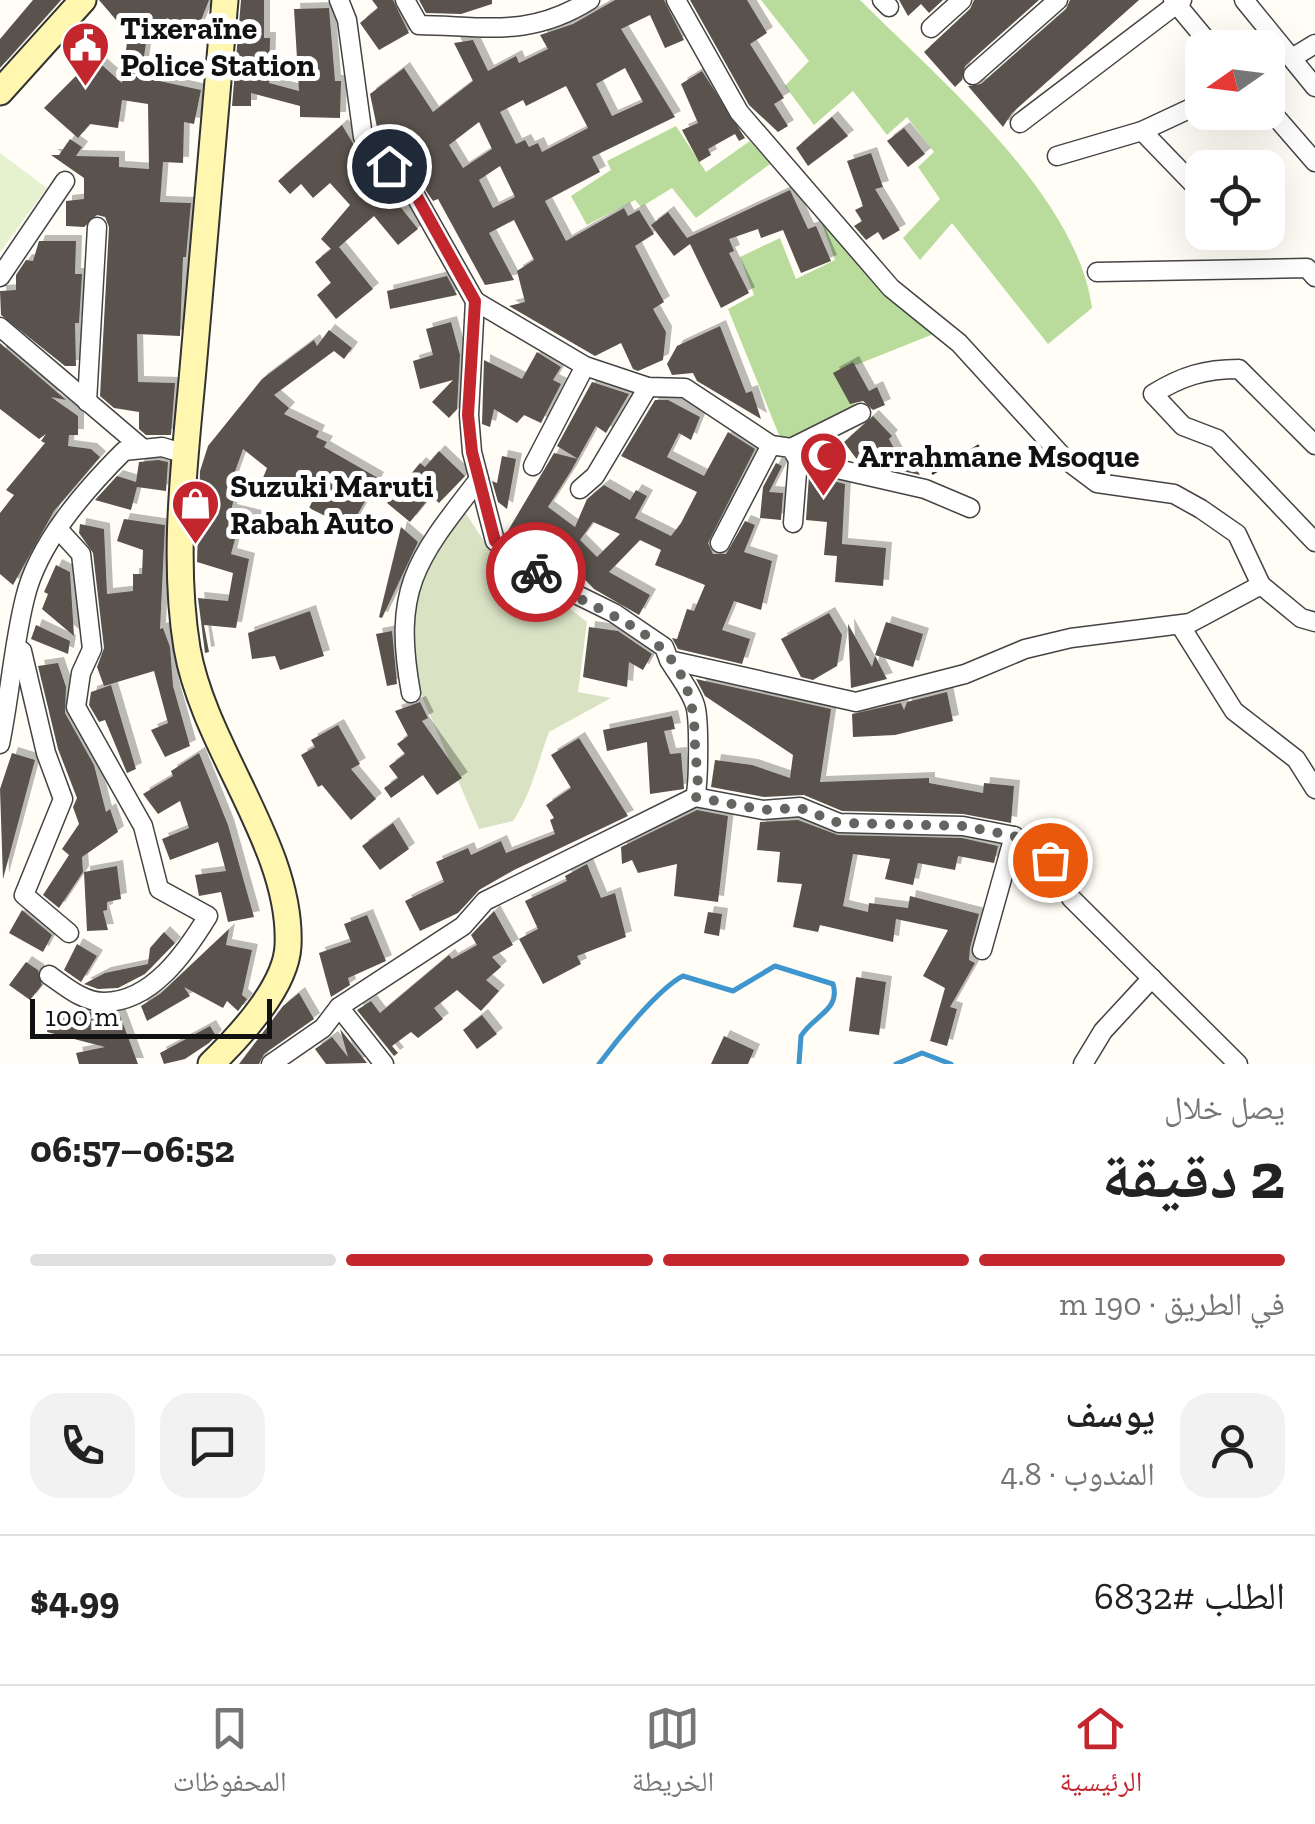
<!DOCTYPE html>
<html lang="ar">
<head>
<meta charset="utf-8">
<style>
  :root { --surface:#fff; --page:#f2f2f2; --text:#222; --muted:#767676; --line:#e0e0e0; --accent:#c4262e }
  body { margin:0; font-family:"Zilla Slab","Noto Naskh Arabic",serif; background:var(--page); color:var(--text); direction:rtl; height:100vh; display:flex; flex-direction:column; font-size:38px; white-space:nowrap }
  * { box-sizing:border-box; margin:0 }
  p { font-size:32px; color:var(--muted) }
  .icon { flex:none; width:55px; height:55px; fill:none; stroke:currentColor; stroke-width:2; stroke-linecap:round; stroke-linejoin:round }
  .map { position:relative; height:1064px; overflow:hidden; direction:ltr }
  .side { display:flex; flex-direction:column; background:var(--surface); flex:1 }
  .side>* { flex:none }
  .needle { width:65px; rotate:256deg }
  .controls { position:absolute; left:1185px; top:30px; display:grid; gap:20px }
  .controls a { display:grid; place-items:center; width:100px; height:100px; border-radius:20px; background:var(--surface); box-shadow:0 10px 40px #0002; font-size:50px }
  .scale { position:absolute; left:30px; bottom:25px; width:242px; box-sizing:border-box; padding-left:10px; border:5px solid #111; border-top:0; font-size:28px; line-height:35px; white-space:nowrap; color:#111; -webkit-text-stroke:8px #fff; paint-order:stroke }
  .pin { position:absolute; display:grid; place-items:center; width:85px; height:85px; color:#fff; margin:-42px; border:5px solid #fff; border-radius:50%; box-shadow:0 2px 10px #0007 }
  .courier { position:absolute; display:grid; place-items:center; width:100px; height:100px; margin:-50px; border:8px solid #c4262e; border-radius:50%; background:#fff; color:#222; box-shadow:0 2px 12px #0007 }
  .overview em { font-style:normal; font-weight:700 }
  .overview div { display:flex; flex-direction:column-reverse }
  .overview { display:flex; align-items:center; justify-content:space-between; height:170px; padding:0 30px }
  h1 { font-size:65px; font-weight:700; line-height:75px }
  .bar { display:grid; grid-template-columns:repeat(4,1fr); gap:15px 10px; align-content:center; height:120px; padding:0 30px }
  .bar i { height:12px; border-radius:8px; background:var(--line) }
  .bar .active { background:var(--accent) }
  .bar p { grid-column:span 4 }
  .line { display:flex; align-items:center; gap:25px; padding:0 30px; border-top:2px solid var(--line) }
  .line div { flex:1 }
  .round { display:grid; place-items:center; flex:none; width:105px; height:105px; border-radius:30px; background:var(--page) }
  .menu { display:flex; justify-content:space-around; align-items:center; height:140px; border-top:2px solid var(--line); background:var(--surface); font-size:28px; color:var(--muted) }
  .menu a { display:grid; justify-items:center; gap:5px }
  .menu .active { color:var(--accent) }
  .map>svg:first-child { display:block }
  .forest { fill:#b9dc9c }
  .cemetery { fill:#d9e3c4 }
  .pitch { fill:#e6f2cf }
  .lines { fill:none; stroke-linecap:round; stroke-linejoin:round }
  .stream { stroke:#3f96cf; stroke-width:5 }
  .building { fill:#5a524d; fill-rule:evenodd; filter:url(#shadow) }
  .minor-casing { stroke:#444; stroke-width:21 }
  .secondary-casing { stroke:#333; stroke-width:29 }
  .path { stroke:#333; stroke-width:2.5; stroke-dasharray:10 5; stroke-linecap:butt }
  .minor { stroke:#fff; stroke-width:18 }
  .secondary { stroke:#fff6b0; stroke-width:25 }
  .done { stroke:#646461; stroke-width:10; stroke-dasharray:0 18 }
  .route { stroke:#c4262e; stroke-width:12 }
  .labels { text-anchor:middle; stroke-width:10; stroke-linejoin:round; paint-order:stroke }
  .poi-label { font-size:32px; font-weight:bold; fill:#111; stroke:#fff; text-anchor:start }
</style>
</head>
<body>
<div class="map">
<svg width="1315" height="1064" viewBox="0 0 1315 1064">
  <defs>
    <filter id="shadow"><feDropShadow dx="6" dy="-6" stdDeviation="0" flood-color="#0004"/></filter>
  </defs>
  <rect width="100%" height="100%" fill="#fffdf5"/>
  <g class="forest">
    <path d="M 761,0 L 860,0 C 939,79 1077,195 1092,308 L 1048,344 L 952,223 L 920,260 L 903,238 L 940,199 L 918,167 L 934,152 L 907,117 L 887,135 L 853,91 L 814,125 L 785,86 L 809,61 Z"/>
    <polygon points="676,126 706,172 750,141 770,164 696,218 672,188 641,207 635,200 587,225 571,196 611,170 607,161"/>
    <polygon points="829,221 941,331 836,373 859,411 786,440 779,435 728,309 754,295 740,257 780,238 796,279 835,260 822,224"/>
  </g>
  <path class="cemetery" d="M 465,512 L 484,541 L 587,622 L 578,692 L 611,698 L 549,732 C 537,764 532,793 513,821 L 479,829 L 411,671 L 409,605 L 441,536 Z"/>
  <polygon class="pitch" points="0,153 47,188 0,252"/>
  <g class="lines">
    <g class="stream">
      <path d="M 599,1064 C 616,1041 659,988 683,976 L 733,991 L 775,966 L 833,984 C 841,1010 813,1016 801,1036 L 799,1064"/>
      <polyline points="896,1064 922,1053 951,1064"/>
    </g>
  </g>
  <g class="building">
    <polygon points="33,0 61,0 0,68 0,39"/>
    <polygon points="99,0 209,0 196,33 167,18 146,43 142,70 151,71 150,79 201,90 194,124 184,122 183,163 163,162 160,202 191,203 186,257 183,257 180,336 137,334 138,382 175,383 171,435 146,435 139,429 139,412 114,408 100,396 109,227 105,217 97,215 84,227 66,226 66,201 84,199 84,178 51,155 59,155 70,139 82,147 76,156 119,157 119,167 149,169 148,104 122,100 118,128 90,124 78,138 44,108 94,58 122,83 128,34"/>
    <polygon points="241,0 264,0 264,38 270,38 269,83 299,91 294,9 329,8 335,81 341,81 340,118 300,117 300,106 251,93 251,106 232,106"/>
    <polygon points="372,0 393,0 409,33 379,50 360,23 378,8"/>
    <polygon points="419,0 492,0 492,4 461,14 426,13"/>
    <path d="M 615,0 L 664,0 L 684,40 L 665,48 L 650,15 L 621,29 L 675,117 L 592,157 L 600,172 L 545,201 L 566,241 L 624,208 L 628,216 L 639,210 L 654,234 L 635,246 L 664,302 L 653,309 L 666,332 L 663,360 L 638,371 L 633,369 L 621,343 L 595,356 L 509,306 L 525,302 L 517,271 L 534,260 L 514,220 L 489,233 L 514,280 L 485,285 L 438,199 L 433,201 L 405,160 L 412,156 L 398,134 L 386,142 L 378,132 L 370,94 L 404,68 L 433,112 L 473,81 L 454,43 L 473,40 L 488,71 L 516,56 L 519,63 L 548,49 L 540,35 L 573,24 ZM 625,68 L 643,102 L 612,116 L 596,84 ZM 566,86 L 588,128 L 542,152 L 538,143 L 529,147 L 525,140 L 516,144 L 500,112 L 523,100 L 526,106 ZM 479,122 L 492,149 L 463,168 L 449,145 ZM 500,166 L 515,197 L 493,208 L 479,180 Z"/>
    <polygon points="690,0 747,0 767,33 750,44 784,98 774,104 788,126 778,132 749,105"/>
    <polygon points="899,0 943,0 929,13 921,4 908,16"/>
    <polygon points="974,0 1039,0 965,66 962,80 955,87 924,52 970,9"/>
    <polygon points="1070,0 1139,0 1012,113 1003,127 968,86 981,84 1066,9"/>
    <polygon points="702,71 745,138 739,141 735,134 708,149 711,155 699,162 682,130 698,123 681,84"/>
    <polygon points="832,117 848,136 808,166 796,148"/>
    <polygon points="342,125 354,145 398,195 394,199 418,229 398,245 374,216 339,247 373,289 336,319 317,295 331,283 315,262 331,249 321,239 350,205 330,183 313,198 301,184 290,194 278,181"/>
    <polygon points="904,128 925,154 908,167 887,141"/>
    <polygon points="871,153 883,187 875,189 900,230 883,240 878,232 866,240 854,226 862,221 855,210 863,206 847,161"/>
    <polygon points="790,190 808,229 816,226 831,261 801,273 783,230 761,238 758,229 729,239 734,251 729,253 749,293 721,308 690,244 674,256 651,225 668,212 687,238"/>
    <polygon points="39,241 76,241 75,274 82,274 79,323 75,323 76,366 65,366 1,315 0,291 16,290 16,275 26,260 33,261"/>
    <polygon points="447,276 457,295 390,309 387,291"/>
    <polygon points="451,322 460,355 457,409 449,418 432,402 453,380 420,389 413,361 433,355 426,329"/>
    <polygon points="720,326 746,393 752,391 761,419 697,381 693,373 672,375 667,364 677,346"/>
    <polygon points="329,330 352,348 344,359 334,351 274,395 289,408 284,414 319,431 316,437 327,442 324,447 378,478 350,528 309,508 313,500 287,488 283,496 260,485 267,468 243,449 231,483 238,485 231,510 268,519 265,530 239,524 231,554 249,559 236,628 204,625 209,652 205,653 198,598 228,601 233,573 197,562 200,471 208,446 262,379 314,340 317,346"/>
    <polygon points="0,343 66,400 51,397 78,416 78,435 69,435 68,446 91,449 100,457 54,511 13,585 0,574 0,513 14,495 6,490 45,443 41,441 46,434 39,439 0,409"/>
    <polygon points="537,352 561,367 553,380 561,384 541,423 524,415 517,423 494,409 490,427 482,424 484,360 522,379"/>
    <polygon points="853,362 869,391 877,387 885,405 873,410 863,401 850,404 833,373"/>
    <path d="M 592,382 L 629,394 L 606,433 L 596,426 L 571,471 L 548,507 L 575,527 L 587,499 L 604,485 L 630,500 L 636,490 L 647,496 L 635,518 L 671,536 L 681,523 L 697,492 L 621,456 L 655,400 L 668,400 L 700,417 L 691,440 L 679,433 L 667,457 L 704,476 L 728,432 L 755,449 L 708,543 L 713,554 L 726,554 L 745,521 L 755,525 L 744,552 L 772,561 L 761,610 L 734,601 L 722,630 L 750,639 L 742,664 L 678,649 L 672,638 L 677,639 L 687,609 L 694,611 L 705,585 L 655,565 L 661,550 L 640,540 L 609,572 L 650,595 L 639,615 L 594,589 L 566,560 L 558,571 L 506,534 L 554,453 L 578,459 L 557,446 ZM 593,522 L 620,534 L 597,557 L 580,540 Z"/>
    <polygon points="873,416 892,436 889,439 903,465 911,460 920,475 866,463 863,457 858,461 844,442"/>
    <polygon points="439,451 465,476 439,503 431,496 410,522 387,503 420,463 425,467"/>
    <polygon points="502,456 516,459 507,509 498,502 492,481 497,483"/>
    <polygon points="158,460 168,462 166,491 137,487 131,510 95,500 117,476 136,482 139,462"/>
    <polygon points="776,463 782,466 769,492 783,493 781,520 760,518 763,487"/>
    <polygon points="809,475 845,484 842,544 886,548 883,586 835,582 837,556 824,555 827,522 806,520"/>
    <polygon points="124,519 165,525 160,629 163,628 170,647 173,686 190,746 165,757 151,730 168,723 154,671 104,686 97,667 104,648 93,553 79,533 80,524 104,529 107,594 133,591 133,574 142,574 143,550 117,541"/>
    <polygon points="401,527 418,542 382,618 379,617"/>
    <polygon points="56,565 70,572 74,636 42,609 48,594 44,592"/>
    <polygon points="310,611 324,656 280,670 275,656 252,659 248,633"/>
    <polygon points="829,613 842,635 837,666 813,680 801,677 781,639"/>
    <polygon points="886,622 923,634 913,667 875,655"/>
    <polygon points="848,624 872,667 875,656 887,679 851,688"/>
    <polygon points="36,625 70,641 68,654 31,639"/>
    <polygon points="589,627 618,631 652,654 643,670 629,662 627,687 583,677"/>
    <polygon points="392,631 397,684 387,686 376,634"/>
    <polygon points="58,663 66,687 65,713 94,765 106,812 110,809 118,832 82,857 83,872 59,908 43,895 69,855 62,849 79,824 73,807 77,798 58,749 38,666"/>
    <polygon points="696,679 831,709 820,782 929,778 929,783 983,793 984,783 1014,786 1011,823 963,814 842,811 804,795 764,797 711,787 715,760 752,765 790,778 793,755 705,696"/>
    <polygon points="111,685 136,769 127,773 105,720 99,722 89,705 91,692"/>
    <polygon points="947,692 953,721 895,735 853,737 852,714 901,703 904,710 907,702"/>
    <polygon points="420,702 428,718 422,721 462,778 437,795 423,775 391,798 384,788 398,778 389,766 405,754 397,744 408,736 395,711"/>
    <polygon points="672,716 675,729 664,731 670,754 681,753 684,789 650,794 647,742 607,751 603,730"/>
    <polygon points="338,725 360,764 351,769 376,799 351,820 322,785 318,787 301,755 315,747 311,740"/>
    <polygon points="579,738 628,816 514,870 479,890 458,913 420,931 405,901 444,882 436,862 468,848 471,855 501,841 506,853 555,834 550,820 554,818 546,805 571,788 551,755"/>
    <polygon points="12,753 35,760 3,879 0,789"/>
    <polygon points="199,753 228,825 254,917 228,922 221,892 199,896 195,875 226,871 218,842 170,860 162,839 189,828 180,801 158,814 143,794 173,776 171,771"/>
    <polygon points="697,810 728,816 718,902 674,896 677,864 638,873 632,860 622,864 621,847"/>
    <polygon points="798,820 838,835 962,838 998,846 994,863 958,856 955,870 918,863 913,885 885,879 890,859 853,854 843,906 868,912 869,903 908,908 910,896 979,914 970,948 969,960 975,963 950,1007 957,1009 947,1046 930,1041 945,988 923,976 948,930 896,919 893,942 820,925 818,932 793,927 802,884 777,882 780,852 757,850 760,822"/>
    <polygon points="393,823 409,849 380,870 362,846"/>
    <polygon points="587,864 601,898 615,893 626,937 577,956 581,964 543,984 519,939 538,929 525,901 567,881 565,876"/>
    <polygon points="117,866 121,899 107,902 107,910 103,911 108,930 87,931 84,872"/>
    <polygon points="22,910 52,935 43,952 9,933"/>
    <polygon points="494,911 513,945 492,957 501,967 486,980 499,991 481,1011 457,990 434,1008 443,1019 418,1038 411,1032 392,1046 398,1053 394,1056 357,1010 371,1001 380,1013 449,955 452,959 477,945 471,935"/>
    <polygon points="708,912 722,914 719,936 704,933"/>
    <polygon points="367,915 386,961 348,978 350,985 331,997 319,953 351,942 344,924"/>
    <polygon points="229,929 226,945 252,950 242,995 247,999 238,1011 227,1001 223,1008 184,987 190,996 147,1021 141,1006 160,994"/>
    <polygon points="164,932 175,943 145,974 118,988 98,989 84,984 105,973 148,964 150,948"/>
    <polygon points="77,944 97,956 81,982 64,970"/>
    <polygon points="26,962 38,970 42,985 30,1000 9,985"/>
    <polygon points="856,977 886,982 879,1035 849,1031"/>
    <polygon points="299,993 314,1019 264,1054 259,1064 239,1064 283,1006"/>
    <polygon points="86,1012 119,1013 138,1064 79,1064 76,1053 105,1047 47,1032 49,1022"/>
    <polygon points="482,1015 497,1034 477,1049 463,1030"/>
    <polygon points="210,1026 216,1036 209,1043 185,1059 164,1064 160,1053"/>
    <polygon points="340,1029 367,1063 326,1064 315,1049 332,1037 348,1057"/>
    <polygon points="724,1036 754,1050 748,1064 711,1064"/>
  </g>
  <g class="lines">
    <defs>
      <g id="minor">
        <polyline points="339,0 347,20 363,137 415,195 475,301 469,415 472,452 495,541 549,581 614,613 664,647 669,660 856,702 965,674 1025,649 1071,638 1190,623 1261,585 1301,618 1315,622"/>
        <path d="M 405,0 L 419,25 C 486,26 530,38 590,0"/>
        <polyline points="676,0 739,112 891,288 959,343 1065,459 1097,483 1174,494 1201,509 1237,534 1261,585"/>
        <polyline points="882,0 889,7"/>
        <polyline points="1173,0 1213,48"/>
        <polyline points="1244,0 1315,87"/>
        <polyline points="931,28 962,0"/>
        <polyline points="1292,58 1315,44"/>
        <polyline points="973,75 1058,0"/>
        <polyline points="1268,108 1315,162"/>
        <polyline points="1020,123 1182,0"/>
        <polyline points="1142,131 1202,193"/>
        <polyline points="1057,156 1142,131 1202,103"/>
        <polyline points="1097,272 1307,268 1315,277"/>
        <polyline points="0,277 65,181"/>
        <polyline points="475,301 585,366 648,387 685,388 771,445 791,448 798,460 925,489 970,508"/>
        <polyline points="0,327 141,447"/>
        <polyline points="87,402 97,227"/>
        <path d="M 1315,445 L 1239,369 C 1205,369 1182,376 1153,394 L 1183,426 L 1217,439 L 1315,542"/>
        <polyline points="791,448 861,413"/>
        <polyline points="533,466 585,366"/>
        <polyline points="580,489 595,476 648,387"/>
        <polyline points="793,523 798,460"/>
        <polyline points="720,543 771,445"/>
        <polyline points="1180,625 1234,711 1296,759 1315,789"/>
        <polyline points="22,651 46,753 63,799 24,895 69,933"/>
        <path d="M 411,693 C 392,588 416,560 479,479"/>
        <path d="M 0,744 C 10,696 13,646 25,598 C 38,543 85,490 124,451 L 162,447 L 186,454"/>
        <polyline points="695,797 763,810 800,807 839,823 963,826 1014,836 1050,860 1071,898 1238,1064"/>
        <polyline points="982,950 1014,836"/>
        <path d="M 49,975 C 65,986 83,1002 104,1002 C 152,1002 186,952 208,916 L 159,889 L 143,826 L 76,707 L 81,673 L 92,649 L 81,554 L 59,530"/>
        <polyline points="339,1007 384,1064"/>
        <path d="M 271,1064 L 323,1028 L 339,1007 L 463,926 L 485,901 L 695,797 C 699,784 699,724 696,709 C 693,693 677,674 669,660"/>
        <polyline points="1083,1064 1103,1031 1152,978"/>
      </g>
      <g id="secondary">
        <polyline points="0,92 83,0"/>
        <path d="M 211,1064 C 239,1037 286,987 288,946 C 293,847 204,748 187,648 C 172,556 185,460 193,369 C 204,246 214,123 225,0"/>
      </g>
    </defs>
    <use href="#minor" class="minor-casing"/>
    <use href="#secondary" class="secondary-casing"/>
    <polyline class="path" points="932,474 981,444"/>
    <use href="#minor" class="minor"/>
    <use href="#secondary" class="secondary"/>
  </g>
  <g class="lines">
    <path class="done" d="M 536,572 C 612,627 695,625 695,744 C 695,764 701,778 695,797 L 763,810 L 800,808 L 839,823 L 963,826 L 1014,836 L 1050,860"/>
    <polyline class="route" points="389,166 416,195 475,301 468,415 472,452 495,541 536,572"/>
  </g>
  <defs>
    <symbol id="civic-pin" viewBox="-11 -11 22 30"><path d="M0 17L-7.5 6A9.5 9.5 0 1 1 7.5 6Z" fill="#c4262e" stroke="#fff"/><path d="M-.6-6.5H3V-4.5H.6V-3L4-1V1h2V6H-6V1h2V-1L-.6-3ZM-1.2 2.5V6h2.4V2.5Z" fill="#fff"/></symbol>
    <symbol id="mosque-pin" viewBox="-11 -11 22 30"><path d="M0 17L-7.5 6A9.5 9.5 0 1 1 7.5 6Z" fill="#c4262e" stroke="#fff"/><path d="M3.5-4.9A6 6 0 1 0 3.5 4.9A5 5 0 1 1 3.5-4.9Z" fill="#fff"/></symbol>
    <symbol id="shop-pin" viewBox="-11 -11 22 30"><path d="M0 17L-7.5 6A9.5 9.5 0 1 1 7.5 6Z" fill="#c4262e" stroke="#fff"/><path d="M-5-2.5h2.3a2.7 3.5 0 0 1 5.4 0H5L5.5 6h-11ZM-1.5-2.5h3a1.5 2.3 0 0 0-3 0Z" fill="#fff"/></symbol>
  </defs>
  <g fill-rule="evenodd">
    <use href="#civic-pin" x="58" y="18" width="55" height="75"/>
    <use href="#mosque-pin" x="796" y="428" width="55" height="75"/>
    <use href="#shop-pin" x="168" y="476" width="55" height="75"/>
  </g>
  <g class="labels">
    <g class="poi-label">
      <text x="120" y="39">Tixeraïne<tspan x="120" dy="37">Police Station</tspan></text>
      <text x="858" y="467">Arrahmane Msoque</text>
      <text x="230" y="497">Suzuki Maruti<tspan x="230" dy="37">Rabah Auto</tspan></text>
    </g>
  </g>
</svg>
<div class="controls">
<a><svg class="needle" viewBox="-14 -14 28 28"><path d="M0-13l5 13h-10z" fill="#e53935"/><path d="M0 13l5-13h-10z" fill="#767676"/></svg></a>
<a><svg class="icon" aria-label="locate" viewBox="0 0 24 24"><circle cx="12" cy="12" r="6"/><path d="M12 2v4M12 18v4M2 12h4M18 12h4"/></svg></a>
</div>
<div class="scale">100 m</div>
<div class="pin" style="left:1050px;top:860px;background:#ea580c"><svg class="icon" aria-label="bag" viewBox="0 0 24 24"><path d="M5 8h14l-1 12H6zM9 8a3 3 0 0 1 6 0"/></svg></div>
<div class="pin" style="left:389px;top:166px;background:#1f2937"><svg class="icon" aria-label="home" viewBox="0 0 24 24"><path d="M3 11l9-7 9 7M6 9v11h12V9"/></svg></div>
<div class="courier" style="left:536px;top:572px"><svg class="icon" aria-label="bike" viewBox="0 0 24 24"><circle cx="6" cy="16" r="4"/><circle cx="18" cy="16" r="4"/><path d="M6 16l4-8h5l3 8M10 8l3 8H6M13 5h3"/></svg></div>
</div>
<section class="side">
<div class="overview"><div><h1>2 دقيقة</h1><p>يصل خلال</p></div><em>06:52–06:57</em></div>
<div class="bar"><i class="active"></i><i class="active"></i><i class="active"></i><i></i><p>في الطريق · 190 m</p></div>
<div class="line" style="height:180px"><a class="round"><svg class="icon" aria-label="person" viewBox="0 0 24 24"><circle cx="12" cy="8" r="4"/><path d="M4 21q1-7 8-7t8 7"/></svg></a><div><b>يوسف</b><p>المندوب · 4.8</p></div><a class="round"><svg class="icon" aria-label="chat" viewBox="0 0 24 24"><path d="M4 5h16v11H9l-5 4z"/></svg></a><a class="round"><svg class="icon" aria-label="phone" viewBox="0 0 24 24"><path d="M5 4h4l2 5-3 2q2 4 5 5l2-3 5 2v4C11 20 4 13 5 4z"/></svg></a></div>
<div class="line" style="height:130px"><div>الطلب #6832</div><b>$4.99</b></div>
</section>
<nav class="menu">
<a class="active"><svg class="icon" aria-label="home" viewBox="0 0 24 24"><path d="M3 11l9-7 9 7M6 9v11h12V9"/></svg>الرئيسية</a>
<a><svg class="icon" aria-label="map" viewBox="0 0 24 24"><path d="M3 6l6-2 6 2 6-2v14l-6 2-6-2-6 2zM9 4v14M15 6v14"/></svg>الخريطة</a>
<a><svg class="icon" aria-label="saved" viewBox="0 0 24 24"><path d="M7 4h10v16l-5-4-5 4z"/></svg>المحفوظات</a>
</nav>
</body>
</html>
